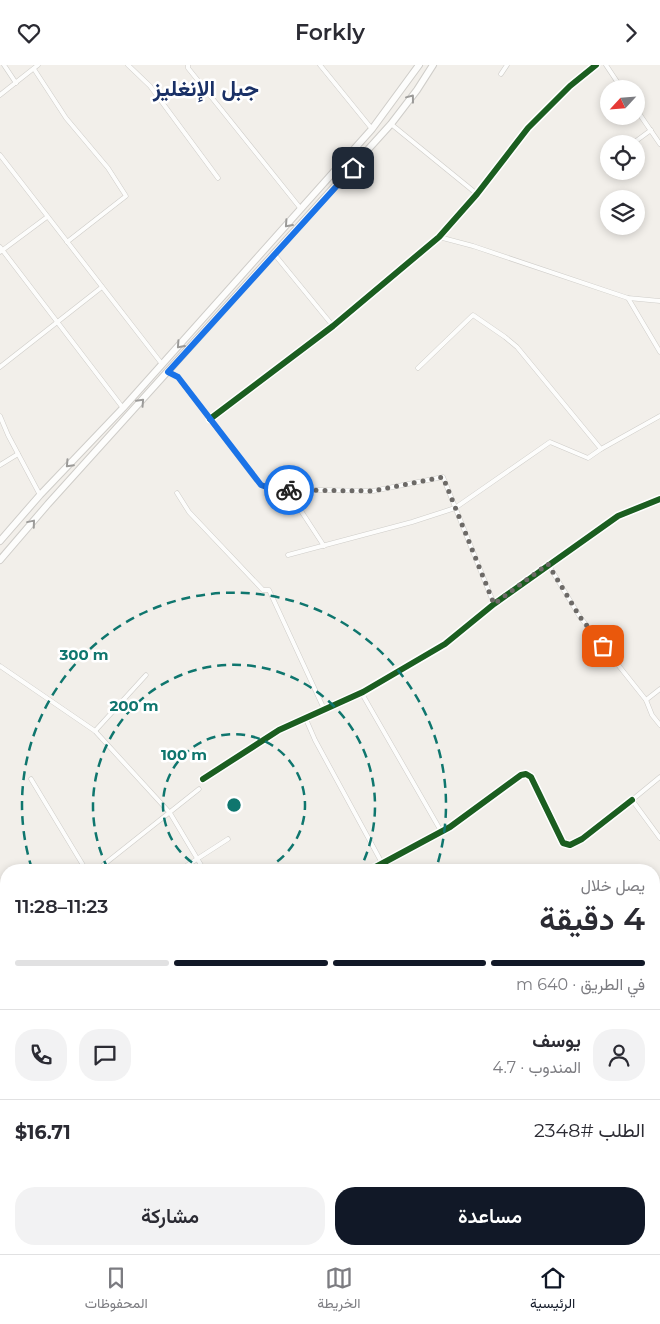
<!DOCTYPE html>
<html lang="ar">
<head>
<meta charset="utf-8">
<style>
  :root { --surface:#fff; --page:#f2f2f3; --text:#2b2b33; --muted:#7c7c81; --line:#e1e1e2; --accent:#111827 }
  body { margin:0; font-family:Montserrat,Vazirmatn,sans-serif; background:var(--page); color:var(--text); direction:rtl; height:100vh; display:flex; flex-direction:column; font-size:19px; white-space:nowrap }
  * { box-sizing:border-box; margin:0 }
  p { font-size:16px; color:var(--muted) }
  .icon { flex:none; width:28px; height:28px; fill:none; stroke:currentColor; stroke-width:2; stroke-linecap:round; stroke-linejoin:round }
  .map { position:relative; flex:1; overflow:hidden; direction:ltr }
  .drawer { position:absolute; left:0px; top:799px; width:660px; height:391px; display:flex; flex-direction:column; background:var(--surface); border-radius:20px 20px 0 0; box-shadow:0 2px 8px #0003; direction:rtl }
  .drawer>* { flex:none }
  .needle { width:32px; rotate:244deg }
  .buttons { position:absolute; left:600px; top:15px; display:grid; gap:10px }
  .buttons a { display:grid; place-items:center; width:45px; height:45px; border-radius:50%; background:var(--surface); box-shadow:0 2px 8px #0003; font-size:25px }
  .pin { position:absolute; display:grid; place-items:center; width:42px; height:42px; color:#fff; margin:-21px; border-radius:10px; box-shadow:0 2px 8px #0006 }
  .courier { position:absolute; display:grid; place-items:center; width:50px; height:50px; margin:-25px; border:4px solid #1a73e8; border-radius:50%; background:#fff; color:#222; box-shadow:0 1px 6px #0007 }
  .headline em { font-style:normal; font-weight:600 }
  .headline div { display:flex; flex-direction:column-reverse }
  .headline { display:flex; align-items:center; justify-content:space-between; height:85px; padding:0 15px }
  h1 { font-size:32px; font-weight:600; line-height:38px }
  .bar { display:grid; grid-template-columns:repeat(4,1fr); gap:8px 5px; align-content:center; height:60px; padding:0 15px }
  .bar i { height:6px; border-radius:4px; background:var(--line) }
  .bar .selected { background:var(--accent) }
  .bar p { grid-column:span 4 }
  .line { display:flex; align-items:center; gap:12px; padding:0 15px; border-top:1px solid var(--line) }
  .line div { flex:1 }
  .round { display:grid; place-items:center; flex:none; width:52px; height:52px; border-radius:20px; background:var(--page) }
  .button { display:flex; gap:10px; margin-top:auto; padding:10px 15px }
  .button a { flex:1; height:58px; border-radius:20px; background:var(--accent); color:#fff; font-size:20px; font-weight:600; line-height:58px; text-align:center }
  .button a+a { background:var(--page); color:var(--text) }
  header { display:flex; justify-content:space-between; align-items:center; height:65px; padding:0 15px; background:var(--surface); font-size:22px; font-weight:600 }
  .tabs { display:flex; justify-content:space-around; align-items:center; height:70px; border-top:1px solid var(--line); background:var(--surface); font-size:14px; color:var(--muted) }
  .tabs a { display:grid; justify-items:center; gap:2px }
  .tabs .selected { color:var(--accent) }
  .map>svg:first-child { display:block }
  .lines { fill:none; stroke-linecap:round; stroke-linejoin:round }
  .minor-casing { stroke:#cfcdc9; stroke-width:5 }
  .trunk-casing { stroke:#cfcdc9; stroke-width:8 }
  .minor { stroke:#fdfdfc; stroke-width:4 }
  .trunk { stroke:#fdfdfc; stroke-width:6 }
  .cycleway-casing { stroke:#fff; stroke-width:9 }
  .cycleway { stroke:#1b5e20; stroke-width:6 }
  .oneway { stroke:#9c9b99 }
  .done { stroke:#6d6a67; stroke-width:5; stroke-dasharray:0 9 }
  .route { stroke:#1a73e8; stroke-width:6 }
  .ring { fill:none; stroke:#0f766e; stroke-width:2.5; stroke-dasharray:9 6 }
  .labels { text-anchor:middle; stroke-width:5; stroke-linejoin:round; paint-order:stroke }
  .district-label { font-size:22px; font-weight:bold; fill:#193066; stroke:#fff }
  .centre { fill:#0f766e; stroke:#fff; stroke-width:2.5 }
  .ring-label { font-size:15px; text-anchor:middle; font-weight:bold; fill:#0f766e; stroke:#fff; stroke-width:5; stroke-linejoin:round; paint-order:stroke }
</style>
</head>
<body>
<header><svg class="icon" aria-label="forward" viewBox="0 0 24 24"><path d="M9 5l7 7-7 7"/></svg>Forkly<svg class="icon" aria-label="heart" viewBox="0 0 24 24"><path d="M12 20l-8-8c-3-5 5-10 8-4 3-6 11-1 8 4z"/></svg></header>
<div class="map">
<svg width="660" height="1189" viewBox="0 0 660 1189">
  <rect width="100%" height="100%" fill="#f2efea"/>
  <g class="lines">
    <defs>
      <g id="minor">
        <polyline points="4,0 16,18"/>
        <polyline points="128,0 150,21 218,113"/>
        <polyline points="188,0 188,3 301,144"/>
        <polyline points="320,0 372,64"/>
        <polyline points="606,0 622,24"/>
        <polyline points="34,4 66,53 108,103 126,131 67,177"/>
        <polyline points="501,9 507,0"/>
        <polyline points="0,30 38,0"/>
        <polyline points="636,44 660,79"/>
        <polyline points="391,59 477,129"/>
        <polyline points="632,79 651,65"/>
        <polyline points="0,90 162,299"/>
        <polyline points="439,172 473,181 628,233 660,236"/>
        <polyline points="0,182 123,343"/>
        <polyline points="0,187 47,152"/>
        <polyline points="275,190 333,261"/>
        <polyline points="628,233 660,287"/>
        <polyline points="0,302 102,222"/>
        <polyline points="418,303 473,250 505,272 517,282 601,384 660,351"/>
        <polyline points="169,307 178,312 254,412 261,420 272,424 373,426 443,412 494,539"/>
        <polyline points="0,351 8,370 40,430"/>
        <polyline points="210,354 333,261 439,172 477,129 528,63 570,21 596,0"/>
        <polyline points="0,400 18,389"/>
        <polyline points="288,426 324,481"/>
        <polyline points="177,428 189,447 263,525 269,525 324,644"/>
        <polyline points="288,490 412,457 455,443 550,377 588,393 601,384"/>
        <polyline points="548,499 580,552 646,635 652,650 660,660"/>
        <polyline points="0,601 95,666 170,748 204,805"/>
        <polyline points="361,627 441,766"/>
        <polyline points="646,635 660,624"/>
        <polyline points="305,652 315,675 382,798"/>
        <polyline points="95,666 146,610"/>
        <polyline points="660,712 632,735 660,773"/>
        <polyline points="31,714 86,805"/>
        <polyline points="203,714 279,665 363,627 445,579 494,539 618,451 660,434"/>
        <polyline points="97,805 199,724"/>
        <polyline points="180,805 228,774"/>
        <polyline points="370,805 450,762 521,710 526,709 531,712 563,778 570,780 582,774 632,735"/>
        <polyline points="0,832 6,841"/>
        <polyline points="654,960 660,955"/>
        <polyline points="230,1184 233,1189"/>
        <polyline points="317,1184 320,1189"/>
        <polyline points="454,1184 457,1189"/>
        <polyline points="190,1189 197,1184"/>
        <polyline points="297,1189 306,1184"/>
        <polyline points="500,1189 508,1184"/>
      </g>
      <g id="trunk">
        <polyline points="0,476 40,430 123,343 372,64 419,0"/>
        <polyline points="0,495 48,439 391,59 417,25 433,0"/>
      </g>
    </defs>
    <use href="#minor" class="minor-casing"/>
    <use href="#trunk" class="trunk-casing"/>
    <use href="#minor" class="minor"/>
    <use href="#trunk" class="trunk"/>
    <defs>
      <g id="cycleway">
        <polyline points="210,354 333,261 439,172 477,129 528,63 570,21 596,0"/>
        <polyline points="203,714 279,665 363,627 445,579 494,539 618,451 660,434"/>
        <polyline points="370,805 450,762 521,710 526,709 531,712 563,778 570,780 582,774 632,735"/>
      </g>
    </defs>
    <use href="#cycleway" class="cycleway-casing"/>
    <use href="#cycleway" class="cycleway"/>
  </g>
  <defs><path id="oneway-chevron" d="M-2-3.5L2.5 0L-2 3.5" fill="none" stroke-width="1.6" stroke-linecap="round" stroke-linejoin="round" transform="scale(1.25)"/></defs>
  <g class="oneway">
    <use href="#oneway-chevron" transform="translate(411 33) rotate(-53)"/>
    <use href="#oneway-chevron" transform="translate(288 159) rotate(132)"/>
    <use href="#oneway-chevron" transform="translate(180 280) rotate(132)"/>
    <use href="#oneway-chevron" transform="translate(141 337) rotate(-47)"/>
    <use href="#oneway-chevron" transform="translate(69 399) rotate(133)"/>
    <use href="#oneway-chevron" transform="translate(32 458) rotate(-50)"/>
  </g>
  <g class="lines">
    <polyline class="done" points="289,425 373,426 443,412 494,539 548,499 580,552 603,581"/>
    <polyline class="route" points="289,425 272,424 261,420 178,312 168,307 353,103"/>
  </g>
  <g class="ring">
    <path d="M205 805A71 71 0 1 1 263 805"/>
    <path d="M108 804A141 141 0 1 1 360 804"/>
    <path d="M32 804A212 212 0 1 1 436 804"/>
  </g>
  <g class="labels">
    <g class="district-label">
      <text x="206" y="31">جبل الإنغليز</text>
    </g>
  </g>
  <circle cx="234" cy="740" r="8" class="centre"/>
  <g class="ring-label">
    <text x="84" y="595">300 m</text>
    <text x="134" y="646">200 m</text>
    <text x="184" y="695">100 m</text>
  </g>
</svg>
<div class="buttons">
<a><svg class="needle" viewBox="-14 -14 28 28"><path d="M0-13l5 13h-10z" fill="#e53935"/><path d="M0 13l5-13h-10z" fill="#7c7c81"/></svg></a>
<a><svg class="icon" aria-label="locate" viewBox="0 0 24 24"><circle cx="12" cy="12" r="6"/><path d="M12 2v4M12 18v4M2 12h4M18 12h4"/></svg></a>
<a><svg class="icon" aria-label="layers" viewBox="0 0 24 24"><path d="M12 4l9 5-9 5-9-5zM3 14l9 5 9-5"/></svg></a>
</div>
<div class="pin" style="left:603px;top:581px;background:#ea580c"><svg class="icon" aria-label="bag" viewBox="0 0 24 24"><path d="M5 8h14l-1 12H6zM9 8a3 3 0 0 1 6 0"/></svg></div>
<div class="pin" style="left:353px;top:103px;background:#1f2937"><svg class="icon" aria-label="home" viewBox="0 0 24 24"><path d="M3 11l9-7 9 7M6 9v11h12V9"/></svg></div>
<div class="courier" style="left:289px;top:425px"><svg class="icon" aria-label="bike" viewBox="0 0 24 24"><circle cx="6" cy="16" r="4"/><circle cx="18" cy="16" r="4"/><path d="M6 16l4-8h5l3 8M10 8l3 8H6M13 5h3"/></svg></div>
<section class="drawer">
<div class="headline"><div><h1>4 دقيقة</h1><p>يصل خلال</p></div><em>11:23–11:28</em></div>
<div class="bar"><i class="selected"></i><i class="selected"></i><i class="selected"></i><i></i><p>في الطريق · 640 m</p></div>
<div class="line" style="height:90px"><a class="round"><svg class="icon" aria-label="person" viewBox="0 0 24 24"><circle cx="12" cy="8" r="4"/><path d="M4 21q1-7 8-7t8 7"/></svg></a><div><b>يوسف</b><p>المندوب · 4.7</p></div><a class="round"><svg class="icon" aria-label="chat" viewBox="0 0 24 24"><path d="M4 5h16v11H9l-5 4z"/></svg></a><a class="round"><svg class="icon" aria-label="phone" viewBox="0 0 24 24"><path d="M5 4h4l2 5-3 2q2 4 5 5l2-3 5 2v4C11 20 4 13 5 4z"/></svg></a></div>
<div class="line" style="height:65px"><div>الطلب #2348</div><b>$16.71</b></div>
<div class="button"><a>مساعدة</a><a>مشاركة</a></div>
</section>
</div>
<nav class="tabs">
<a class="selected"><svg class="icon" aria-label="home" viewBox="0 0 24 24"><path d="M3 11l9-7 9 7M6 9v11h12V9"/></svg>الرئيسية</a>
<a><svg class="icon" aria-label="map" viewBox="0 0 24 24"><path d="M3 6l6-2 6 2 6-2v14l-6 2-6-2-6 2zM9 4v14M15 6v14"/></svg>الخريطة</a>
<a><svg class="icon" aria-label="saved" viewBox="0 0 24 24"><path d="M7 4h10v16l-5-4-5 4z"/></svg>المحفوظات</a>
</nav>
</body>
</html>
